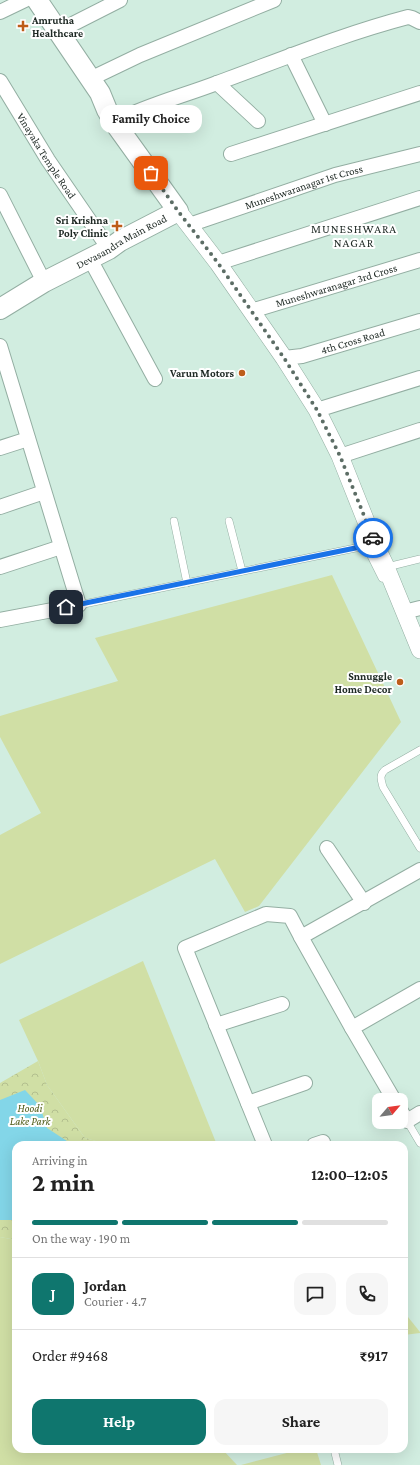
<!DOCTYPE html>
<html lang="en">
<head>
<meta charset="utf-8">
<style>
  :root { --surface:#fff; --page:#f6f6f6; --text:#222; --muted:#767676; --line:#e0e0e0; --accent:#0f766e }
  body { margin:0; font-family:"Crimson Pro",serif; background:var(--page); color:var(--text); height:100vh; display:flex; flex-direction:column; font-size:15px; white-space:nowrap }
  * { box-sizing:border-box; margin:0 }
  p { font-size:13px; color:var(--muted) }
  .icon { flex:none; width:22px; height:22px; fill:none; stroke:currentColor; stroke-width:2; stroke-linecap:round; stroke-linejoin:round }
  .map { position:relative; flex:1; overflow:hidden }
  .sheet { position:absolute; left:12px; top:1141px; width:396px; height:312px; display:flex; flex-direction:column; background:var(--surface); border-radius:12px; box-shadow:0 4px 16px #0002 }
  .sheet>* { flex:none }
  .needle { width:26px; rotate:61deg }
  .buttons { position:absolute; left:372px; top:1093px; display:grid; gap:8px }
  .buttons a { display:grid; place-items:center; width:36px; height:36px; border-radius:8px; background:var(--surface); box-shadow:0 4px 16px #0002; font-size:20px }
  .pin { position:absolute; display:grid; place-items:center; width:34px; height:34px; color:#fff; margin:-17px; border-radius:8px; box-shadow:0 2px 6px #0006 }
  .courier { position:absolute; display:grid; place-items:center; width:40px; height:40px; margin:-20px; border:3px solid #1a73e8; border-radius:50%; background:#fff; color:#222; box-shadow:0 1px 5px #0007 }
  .bubble { position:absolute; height:28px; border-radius:12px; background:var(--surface); box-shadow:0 4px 16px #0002; font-size:13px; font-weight:700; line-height:28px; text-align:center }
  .overview em { font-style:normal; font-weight:700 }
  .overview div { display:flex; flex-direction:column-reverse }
  .overview { display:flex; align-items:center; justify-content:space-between; height:68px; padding:0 20px }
  h1 { font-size:26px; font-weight:700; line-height:30px }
  .bar { display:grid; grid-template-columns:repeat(4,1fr); gap:6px 4px; align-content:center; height:48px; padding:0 20px }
  .bar i { height:5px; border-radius:3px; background:var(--line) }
  .bar .selected { background:var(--accent) }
  .bar p { grid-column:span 4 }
  .line { display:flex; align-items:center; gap:10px; padding:0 20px; border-top:1px solid var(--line) }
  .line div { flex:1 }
  .round { display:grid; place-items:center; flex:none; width:42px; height:42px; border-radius:12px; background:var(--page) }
  .primary-button { display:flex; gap:8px; margin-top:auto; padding:8px 20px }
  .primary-button a { flex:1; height:46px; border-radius:12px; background:var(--accent); color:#fff; font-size:16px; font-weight:700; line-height:46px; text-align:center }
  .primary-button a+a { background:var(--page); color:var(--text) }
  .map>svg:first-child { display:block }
  .green { fill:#d0dfa5 }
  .park { fill:url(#park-crowns) }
  .water { fill:#83d6e8 }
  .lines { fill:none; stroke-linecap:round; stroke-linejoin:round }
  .service-casing { stroke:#93aea2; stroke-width:8 }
  .minor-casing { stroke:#93aea2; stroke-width:16 }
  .tertiary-casing { stroke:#93aea2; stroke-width:18 }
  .secondary-casing { stroke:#93aea2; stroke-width:22 }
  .service { stroke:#fff; stroke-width:7 }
  .minor { stroke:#fff; stroke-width:14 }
  .tertiary { stroke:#fff; stroke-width:17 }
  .secondary { stroke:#fff; stroke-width:20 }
  .done { stroke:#5c6d65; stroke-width:4; stroke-dasharray:0 7.2 }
  .route { stroke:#1a73e8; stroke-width:5 }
  .poi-dot { fill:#bd5d1a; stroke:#fff; stroke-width:1.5 }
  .labels { text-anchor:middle; stroke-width:4; stroke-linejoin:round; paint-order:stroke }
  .poi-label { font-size:11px; font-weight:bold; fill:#1d2823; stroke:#fff; text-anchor:end }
  .street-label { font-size:11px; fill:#1d2823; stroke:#fff }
  .park-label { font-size:11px; font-style:italic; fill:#4d5a16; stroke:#fff }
  .neighbourhood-label { font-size:12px; letter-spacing:1px; fill:#1d2823; stroke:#fff }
</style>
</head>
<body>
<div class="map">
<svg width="420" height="1465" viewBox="0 0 420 1465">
  <defs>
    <pattern id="park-crowns" width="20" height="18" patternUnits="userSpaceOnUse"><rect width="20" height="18" fill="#d0dfa5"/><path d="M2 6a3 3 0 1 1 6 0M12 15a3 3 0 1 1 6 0" fill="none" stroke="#b2bf8e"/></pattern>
  </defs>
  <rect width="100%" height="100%" fill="#d1ede0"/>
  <g class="green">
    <polygon points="332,575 401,722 259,906 245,912 215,859 0,964 0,835 41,813 0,737 0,716 118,681 95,638"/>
    <polygon points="143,961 217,1145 99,1145 99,1142 85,1138 47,1085 38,1061 19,1020"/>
    <polygon points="0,1237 16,1240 16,1449 222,1449 237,1465 0,1465"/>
    <polygon points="404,1312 420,1332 420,1333 404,1335"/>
    <polygon points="302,1449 316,1449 321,1465 241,1465"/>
  </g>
  <polygon class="park" points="38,1061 47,1085 85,1138 100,1142 99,1145 16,1145 16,1240 0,1237 0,1083"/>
  <polygon class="water" points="25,1090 40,1106 47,1128 73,1145 16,1145 16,1220 0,1220 0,1100"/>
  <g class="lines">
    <defs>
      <g id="service">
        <polyline points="174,521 187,583"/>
        <polyline points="229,521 242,571"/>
        <polyline points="366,546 382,578"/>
        <polyline points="387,567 420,559"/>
        <polyline points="79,605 375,544"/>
        <path d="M 420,750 L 385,770 C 379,775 381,780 383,787 L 420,848"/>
        <polyline points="407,1121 420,1143"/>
        <polyline points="334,1449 338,1465"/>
      </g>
      <g id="minor">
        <polyline points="0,12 25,0"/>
        <polyline points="57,32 120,0"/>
        <polyline points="291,55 325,124"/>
        <polyline points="90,79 140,55 274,0"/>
        <path id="s1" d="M 0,81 L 48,160 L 109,249"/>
        <polyline points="217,83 258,121"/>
        <path d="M 114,122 C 147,105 183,96 217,83 C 280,60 343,34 408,17 L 412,18 L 420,22"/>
        <polyline points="231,154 420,93"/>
        <polyline points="0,195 44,282"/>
        <path id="s2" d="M 189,225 L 335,175 L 420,154"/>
        <polyline points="90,259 155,379"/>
        <polyline points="218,263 420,198"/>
        <path id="s3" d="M 251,311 L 420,260"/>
        <polyline points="0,346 79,605 0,620"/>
        <path id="s4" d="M 284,358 L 302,356 L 420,321"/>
        <polyline points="317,410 420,378"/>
        <polyline points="0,448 28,439"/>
        <polyline points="340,456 420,430"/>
        <polyline points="0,507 44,492"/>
        <polyline points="0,567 61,547"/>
        <polyline points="404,612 420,608"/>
        <polyline points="327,848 364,903"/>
        <polyline points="216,1025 282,1004"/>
        <polyline points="352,1028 301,937 420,870"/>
        <polyline points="394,1100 352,1028 420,989"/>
        <polyline points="248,1103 305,1083"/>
        <polyline points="401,1111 407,1121 420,1113"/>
        <polyline points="265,1145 185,948 266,914 290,916 301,937"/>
        <polyline points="314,1145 323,1142"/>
      </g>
      <polyline id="tertiary" points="178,211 218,263 284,358 317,410 340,456 375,544 386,567 420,650"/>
      <g id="secondary">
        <path id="s5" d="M 0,309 L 44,282 L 109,249 L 120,241 L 178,211 L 114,122 L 107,110 L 100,93 L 37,0"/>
      </g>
    </defs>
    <use href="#service" class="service-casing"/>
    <use href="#minor" class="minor-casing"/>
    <use href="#tertiary" class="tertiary-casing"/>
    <use href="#secondary" class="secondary-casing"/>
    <use href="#service" class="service"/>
    <use href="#minor" class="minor"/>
    <use href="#tertiary" class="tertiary"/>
    <use href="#secondary" class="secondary"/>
  </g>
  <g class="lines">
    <polyline class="done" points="151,173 178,211 218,263 284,358 317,410 340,456 373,538"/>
    <polyline class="route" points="66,607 375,544 373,538"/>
  </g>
  <g class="poi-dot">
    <path d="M21 20h4v4h4v4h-4v4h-4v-4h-4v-4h4z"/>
    <path d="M115 220h4v4h4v4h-4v4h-4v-4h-4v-4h4z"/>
    <circle cx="242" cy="373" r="4"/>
    <circle cx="400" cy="682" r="4"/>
  </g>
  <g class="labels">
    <g class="poi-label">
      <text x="32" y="24" text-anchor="start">Amrutha<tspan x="32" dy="13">Healthcare</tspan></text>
      <text x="108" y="224">Sri Krishna<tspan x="108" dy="13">Poly Clinic</tspan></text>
      <text x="234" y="377">Varun Motors</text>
      <text x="392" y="680">Snnuggle<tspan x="392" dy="13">Home Decor</tspan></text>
    </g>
    <g class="street-label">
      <text dy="4" stroke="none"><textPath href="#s1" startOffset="88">Vinayaka Temple Road</textPath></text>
      <text dy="4" stroke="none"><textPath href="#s2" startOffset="121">Muneshwaranagar 1st Cross</textPath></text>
      <text dy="4" stroke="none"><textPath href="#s5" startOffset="139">Devasandra Main Road</textPath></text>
      <text dy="4" stroke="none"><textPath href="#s3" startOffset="89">Muneshwaranagar 3rd Cross</textPath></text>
      <text dy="4" stroke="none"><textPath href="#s4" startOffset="71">4th Cross Road</textPath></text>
    </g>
    <g class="park-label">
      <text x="30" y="1112">Hoodi<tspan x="30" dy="13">Lake Park</tspan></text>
    </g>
    <g class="neighbourhood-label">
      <text x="354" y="233">MUNESHWARA<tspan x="354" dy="14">NAGAR</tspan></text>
    </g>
  </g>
</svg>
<div class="buttons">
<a><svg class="needle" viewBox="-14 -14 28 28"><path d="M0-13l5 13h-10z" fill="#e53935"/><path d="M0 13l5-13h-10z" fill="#767676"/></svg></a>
</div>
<div class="pin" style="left:151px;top:173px;background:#ea580c"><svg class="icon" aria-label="bag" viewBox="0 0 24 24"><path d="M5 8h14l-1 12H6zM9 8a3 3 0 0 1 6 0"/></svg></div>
<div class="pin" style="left:66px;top:607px;background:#1f2937"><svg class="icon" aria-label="home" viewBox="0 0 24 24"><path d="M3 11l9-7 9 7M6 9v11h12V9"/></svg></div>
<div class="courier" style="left:373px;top:538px"><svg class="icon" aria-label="car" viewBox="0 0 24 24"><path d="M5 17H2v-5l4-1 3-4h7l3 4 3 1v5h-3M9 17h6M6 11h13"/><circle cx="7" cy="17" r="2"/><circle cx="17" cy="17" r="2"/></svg></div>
<div class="bubble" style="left:100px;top:105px;width:102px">Family Choice</div>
<section class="sheet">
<div class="overview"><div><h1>2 min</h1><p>Arriving in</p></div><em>12:00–12:05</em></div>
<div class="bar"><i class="selected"></i><i class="selected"></i><i class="selected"></i><i></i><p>On the way · 190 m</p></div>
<div class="line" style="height:72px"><b class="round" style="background:var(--accent);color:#fff">J</b><div><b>Jordan</b><p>Courier · 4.7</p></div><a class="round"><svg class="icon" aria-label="chat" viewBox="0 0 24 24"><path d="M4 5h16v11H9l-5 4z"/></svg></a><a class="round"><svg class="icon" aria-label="phone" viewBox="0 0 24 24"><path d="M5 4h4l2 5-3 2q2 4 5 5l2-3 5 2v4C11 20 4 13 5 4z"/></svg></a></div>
<div class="line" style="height:52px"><div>Order #9468</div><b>₹917</b></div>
<div class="primary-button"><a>Help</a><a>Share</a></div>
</section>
</div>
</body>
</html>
